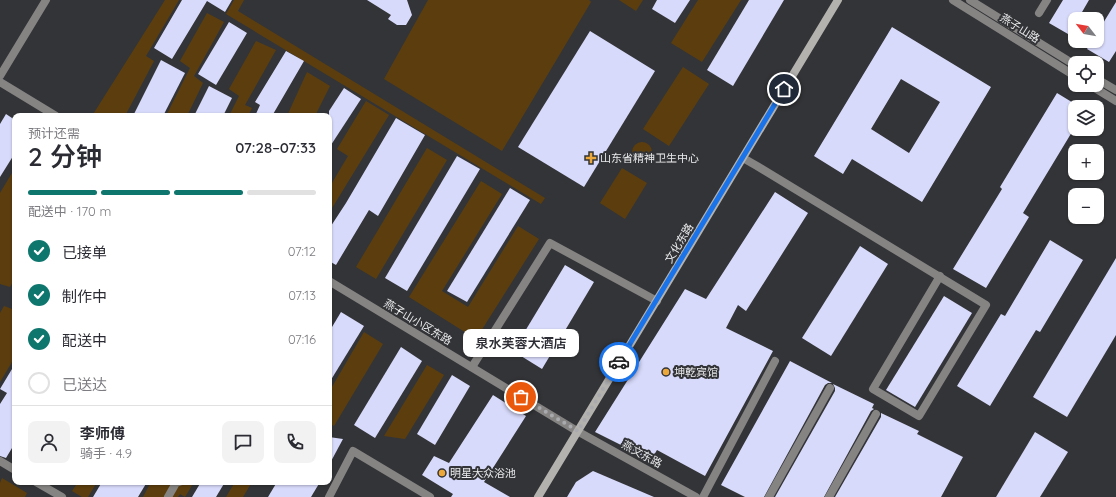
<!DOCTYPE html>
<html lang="zh">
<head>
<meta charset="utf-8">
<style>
  :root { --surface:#fff; --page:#f2f2f3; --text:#2b2b33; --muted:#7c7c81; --line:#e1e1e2; --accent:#0f766e }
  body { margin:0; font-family:Quicksand,"Noto Sans SC",sans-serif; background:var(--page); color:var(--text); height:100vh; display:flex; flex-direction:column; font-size:15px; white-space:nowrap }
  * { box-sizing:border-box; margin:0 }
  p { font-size:13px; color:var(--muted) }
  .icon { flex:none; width:22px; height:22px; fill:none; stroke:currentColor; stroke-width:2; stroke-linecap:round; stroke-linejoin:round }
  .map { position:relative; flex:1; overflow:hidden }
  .drawer { position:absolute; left:12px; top:113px; width:320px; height:372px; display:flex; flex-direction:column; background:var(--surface); border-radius:8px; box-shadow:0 1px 3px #0004 }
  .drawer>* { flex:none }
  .needle { width:26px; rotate:301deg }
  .fabs { position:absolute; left:1068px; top:12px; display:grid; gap:8px }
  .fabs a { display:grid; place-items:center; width:36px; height:36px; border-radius:8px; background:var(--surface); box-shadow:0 1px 3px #0004; font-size:20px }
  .pin { position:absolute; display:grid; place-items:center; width:34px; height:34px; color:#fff; margin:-17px; border:2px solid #fff; border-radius:50%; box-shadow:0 1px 4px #0007 }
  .courier { position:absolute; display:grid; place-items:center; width:40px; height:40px; margin:-20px; border:3px solid #1a73e8; border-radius:50%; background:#fff; color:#222; box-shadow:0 1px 5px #0007 }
  .bubble { position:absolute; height:28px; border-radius:8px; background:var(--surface); box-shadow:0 1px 3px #0004; font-size:13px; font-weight:600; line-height:28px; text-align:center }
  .overview em { font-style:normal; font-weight:600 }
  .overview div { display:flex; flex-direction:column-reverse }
  .overview { display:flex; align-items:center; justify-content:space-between; height:68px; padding:0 16px }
  h1 { font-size:26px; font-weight:600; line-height:30px }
  .bar { display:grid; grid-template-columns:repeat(4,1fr); gap:6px 4px; align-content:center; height:48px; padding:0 16px }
  .bar i { height:5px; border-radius:3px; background:var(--line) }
  .bar .selected { background:var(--accent) }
  .bar p { grid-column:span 4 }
  .line { display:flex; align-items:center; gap:10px; padding:0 16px; border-top:1px solid var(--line) }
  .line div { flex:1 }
  .round { display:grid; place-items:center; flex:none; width:42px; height:42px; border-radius:8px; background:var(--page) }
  ol { padding:0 16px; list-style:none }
  li { display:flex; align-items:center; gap:12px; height:44px }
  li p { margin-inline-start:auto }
  li .icon { padding:4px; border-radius:50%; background:var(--accent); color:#fff; stroke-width:4 }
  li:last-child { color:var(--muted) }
  li i { width:22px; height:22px; border:2px solid var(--line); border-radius:50% }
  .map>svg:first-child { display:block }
  .green { fill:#5c3e0e }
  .building { fill:#d8dafb; fill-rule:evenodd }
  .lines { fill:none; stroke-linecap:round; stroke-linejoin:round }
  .minor { stroke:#868483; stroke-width:8 }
  .tertiary { stroke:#868483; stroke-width:8 }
  .secondary { stroke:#b4b2af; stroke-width:8 }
  .done { stroke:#a9aaad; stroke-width:4; stroke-dasharray:0 7.2 }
  .route { stroke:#1a73e8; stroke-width:5 }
  .poi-dot { fill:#eda83b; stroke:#333437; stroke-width:1.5 }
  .labels { text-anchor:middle; stroke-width:4; stroke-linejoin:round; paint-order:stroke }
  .street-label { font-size:11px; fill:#e9eaec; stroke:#333437 }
  .poi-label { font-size:11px; fill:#e9eaec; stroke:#333437; text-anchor:start }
</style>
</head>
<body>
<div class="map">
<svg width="1116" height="497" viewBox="0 0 1116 497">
  <rect width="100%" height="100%" fill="#333437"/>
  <g class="green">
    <polygon points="165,0 179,0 146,56 154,61 125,116 92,116"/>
    <polygon points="234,0 244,0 238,11 545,198 541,204 226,14"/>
    <polygon points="428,0 589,0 591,2 502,151 384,79"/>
    <polygon points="619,0 643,0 636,11"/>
    <polygon points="698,0 741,0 702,62 671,43"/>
    <polygon points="207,13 224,22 194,76 203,83 187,116 166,116 190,68 180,61"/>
    <polygon points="256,41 276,50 245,105 252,108 248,116 229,116 239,96 229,89"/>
    <polygon points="683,67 709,84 669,146 643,129"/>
    <polygon points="307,72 330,86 315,116 287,116"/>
    <polygon points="366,101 389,115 329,213 329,188 348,156 337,149"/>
    <circle cx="642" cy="152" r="10"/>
    <polygon points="427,148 447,160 376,279 356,267"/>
    <polygon points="15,168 15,278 10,287 0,284 0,193"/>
    <polygon points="622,168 647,183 625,219 600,203"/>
    <polygon points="481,181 502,194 442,291 468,307 518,226 539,239 476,339 409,297"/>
    <polygon points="4,306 15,310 15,357 0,382 0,313"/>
    <polygon points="364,332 383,344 334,426 329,423 329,392"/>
    <polygon points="427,365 444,375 405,439 384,436"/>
    <polygon points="2,478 27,493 25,497 0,497 0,483"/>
    <polygon points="78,482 97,482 88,497 82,497 72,491"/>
    <polygon points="151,482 194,482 185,497 180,494 178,497 143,497"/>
    <polygon points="235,482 252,482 243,497 226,497"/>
  </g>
  <g class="building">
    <polygon points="182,0 232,0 225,12 207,1 172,59 154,48"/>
    <polygon points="367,0 407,0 412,15 406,25 397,25 388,19 391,15"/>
    <polygon points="657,0 690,0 675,23 652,9"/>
    <polygon points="749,0 784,0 733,86 707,70"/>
    <polygon points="1063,0 1089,0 1078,19 1075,19 1075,23 1068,36 1068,34 1049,23"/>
    <polygon points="1116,2 1116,51 1109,62 1087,49 1092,41 1097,41 1097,33"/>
    <polygon points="229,22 247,33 216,85 198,74"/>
    <path d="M 892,27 L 991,87 L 922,202 L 852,159 L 843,174 L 814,156 ZM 901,79 L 940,102 L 909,153 L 871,129 Z"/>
    <polygon points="590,31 655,71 584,187 518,147"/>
    <polygon points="286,51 304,61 272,116 255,116 260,105 255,102"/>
    <polygon points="161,60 185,73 163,116 133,116"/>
    <polygon points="209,86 232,98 223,116 194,116"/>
    <polygon points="344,88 361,99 329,148 329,111"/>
    <polygon points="1057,93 1075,104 1075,127 1023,213 1029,217 986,288 953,269 1002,189 1000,187"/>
    <polygon points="6,114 15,120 15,153 0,177 0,124"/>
    <polygon points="396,118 425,135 378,216 369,210 336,265 329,261 329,229 346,203"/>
    <polygon points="457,156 480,169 407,291 385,278"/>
    <polygon points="510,188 530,200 467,302 447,291"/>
    <polygon points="775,192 808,213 746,311 738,305 726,328 773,351 705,476 657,450 651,460 595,432 685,289 706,299"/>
    <polygon points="1050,240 1083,260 1040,332 1036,330 990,406 957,386 1001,314 1005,316"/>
    <polygon points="860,246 888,264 831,356 802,338"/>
    <polygon points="1116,258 1116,335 1067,417 1033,397"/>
    <polygon points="565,265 594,282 542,369 513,351"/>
    <polygon points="944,296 972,313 915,407 886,390"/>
    <polygon points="341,312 364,326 329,383 329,332"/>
    <polygon points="401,347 422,361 375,438 354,425"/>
    <polygon points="790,361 832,383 828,383 825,385 764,497 745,497 721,485"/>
    <polygon points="15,364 15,443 6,458 0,456 0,404 7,393 0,389"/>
    <polygon points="452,375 470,386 435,445 417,434"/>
    <polygon points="833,384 874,404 872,408 874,409 871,411 824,497 775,497 835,391 835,388"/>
    <polygon points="493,395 526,416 484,482 510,497 451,497 453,494 422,475 434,456 449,463"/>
    <polygon points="881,413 919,431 917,434 963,457 941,497 835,497 881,417"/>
    <polygon points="1035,432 1068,452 1040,497 996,497"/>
    <polygon points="329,437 343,439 329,465"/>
    <polygon points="593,471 654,497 567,497 576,482"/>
    <polygon points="102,482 147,482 138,497 93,497"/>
    <polygon points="201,482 225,482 216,497 192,497"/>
    <polygon points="277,482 320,482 311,497 268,497"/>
  </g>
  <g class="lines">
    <g class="minor">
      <polyline points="1039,13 1047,0"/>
      <polyline points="0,82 56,116"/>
      <polyline points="743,158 757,166 986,305 919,416 873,389 940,276"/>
      <polyline points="329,281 577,431 696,497"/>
      <polyline points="472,367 550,243 657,301"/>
      <polyline points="0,461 15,470"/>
      <polyline points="36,482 62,497"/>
      <polyline points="168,497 176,483 179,482"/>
      <polyline points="329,497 353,451 430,497"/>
      <polyline points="703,497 775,361"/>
      <polyline points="769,497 830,388"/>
      <polyline points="829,497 876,414"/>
    </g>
    <g class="tertiary">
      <polyline points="953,0 1075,76"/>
      <polyline points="970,0 1075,65"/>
      <polyline points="0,76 46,0"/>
      <polyline points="1097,79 1116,90"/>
      <polyline points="1090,85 1116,101"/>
    </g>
    <polyline class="secondary" points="538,497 838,0"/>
  </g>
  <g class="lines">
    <polyline class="done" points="521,397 578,431 619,362"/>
    <polyline class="route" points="619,362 784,89"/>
  </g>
  <g class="poi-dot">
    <path d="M589 152h4v4h4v4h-4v4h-4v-4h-4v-4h4z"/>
    <circle cx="666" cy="372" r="4"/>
    <circle cx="442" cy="473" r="4"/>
  </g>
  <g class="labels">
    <g class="street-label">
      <text transform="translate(1020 28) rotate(32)" y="4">燕子山路</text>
      <text transform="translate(679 243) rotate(-59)" y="4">文化东路</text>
      <text transform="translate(418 322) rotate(31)" y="4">燕子山小区东路</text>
      <text transform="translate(642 454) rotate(29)" y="4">燕文东路</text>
    </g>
    <g class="poi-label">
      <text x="600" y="162">山东省精神卫生中心</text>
      <text x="674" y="376">坤乾宾馆</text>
      <text x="450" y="477">明星大众浴池</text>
    </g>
  </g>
</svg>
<div class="fabs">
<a><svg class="needle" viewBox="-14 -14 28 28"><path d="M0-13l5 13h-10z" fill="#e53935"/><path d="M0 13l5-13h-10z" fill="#7c7c81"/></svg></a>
<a><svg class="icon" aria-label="locate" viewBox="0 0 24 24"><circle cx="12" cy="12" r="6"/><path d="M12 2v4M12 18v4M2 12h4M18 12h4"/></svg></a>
<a><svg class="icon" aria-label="layers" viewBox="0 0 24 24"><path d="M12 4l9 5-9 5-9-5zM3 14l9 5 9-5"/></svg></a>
<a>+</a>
<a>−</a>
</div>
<div class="pin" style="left:521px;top:397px;background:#ea580c"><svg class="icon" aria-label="bag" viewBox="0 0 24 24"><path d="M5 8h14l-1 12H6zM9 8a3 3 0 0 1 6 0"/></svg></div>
<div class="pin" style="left:784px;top:89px;background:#1f2937"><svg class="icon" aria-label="home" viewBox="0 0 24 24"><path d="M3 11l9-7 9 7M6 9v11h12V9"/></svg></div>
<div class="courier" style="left:619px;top:362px"><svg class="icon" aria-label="car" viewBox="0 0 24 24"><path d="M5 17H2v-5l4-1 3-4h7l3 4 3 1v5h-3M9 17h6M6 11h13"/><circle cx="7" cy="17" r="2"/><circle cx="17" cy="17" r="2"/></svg></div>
<div class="bubble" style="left:463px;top:329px;width:116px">泉水芙蓉大酒店</div>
<section class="drawer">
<div class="overview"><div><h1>2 分钟</h1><p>预计还需</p></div><em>07:28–07:33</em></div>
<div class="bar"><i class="selected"></i><i class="selected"></i><i class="selected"></i><i></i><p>配送中 · 170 m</p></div>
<ol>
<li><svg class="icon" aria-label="check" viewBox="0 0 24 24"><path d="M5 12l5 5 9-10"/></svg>已接单<p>07:12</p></li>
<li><svg class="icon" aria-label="check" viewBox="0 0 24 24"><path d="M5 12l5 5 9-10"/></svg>制作中<p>07:13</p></li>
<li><svg class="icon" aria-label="check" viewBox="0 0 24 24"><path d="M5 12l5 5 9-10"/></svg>配送中<p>07:16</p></li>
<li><i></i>已送达</li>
</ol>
<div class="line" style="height:72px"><a class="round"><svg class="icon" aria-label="person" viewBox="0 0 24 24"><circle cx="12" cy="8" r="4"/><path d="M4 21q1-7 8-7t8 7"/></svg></a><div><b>李师傅</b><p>骑手 · 4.9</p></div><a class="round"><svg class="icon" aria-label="chat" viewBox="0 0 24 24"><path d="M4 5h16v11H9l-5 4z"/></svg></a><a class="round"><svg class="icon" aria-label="phone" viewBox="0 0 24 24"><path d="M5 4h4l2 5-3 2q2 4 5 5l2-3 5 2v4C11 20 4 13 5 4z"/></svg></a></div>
</section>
</div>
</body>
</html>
